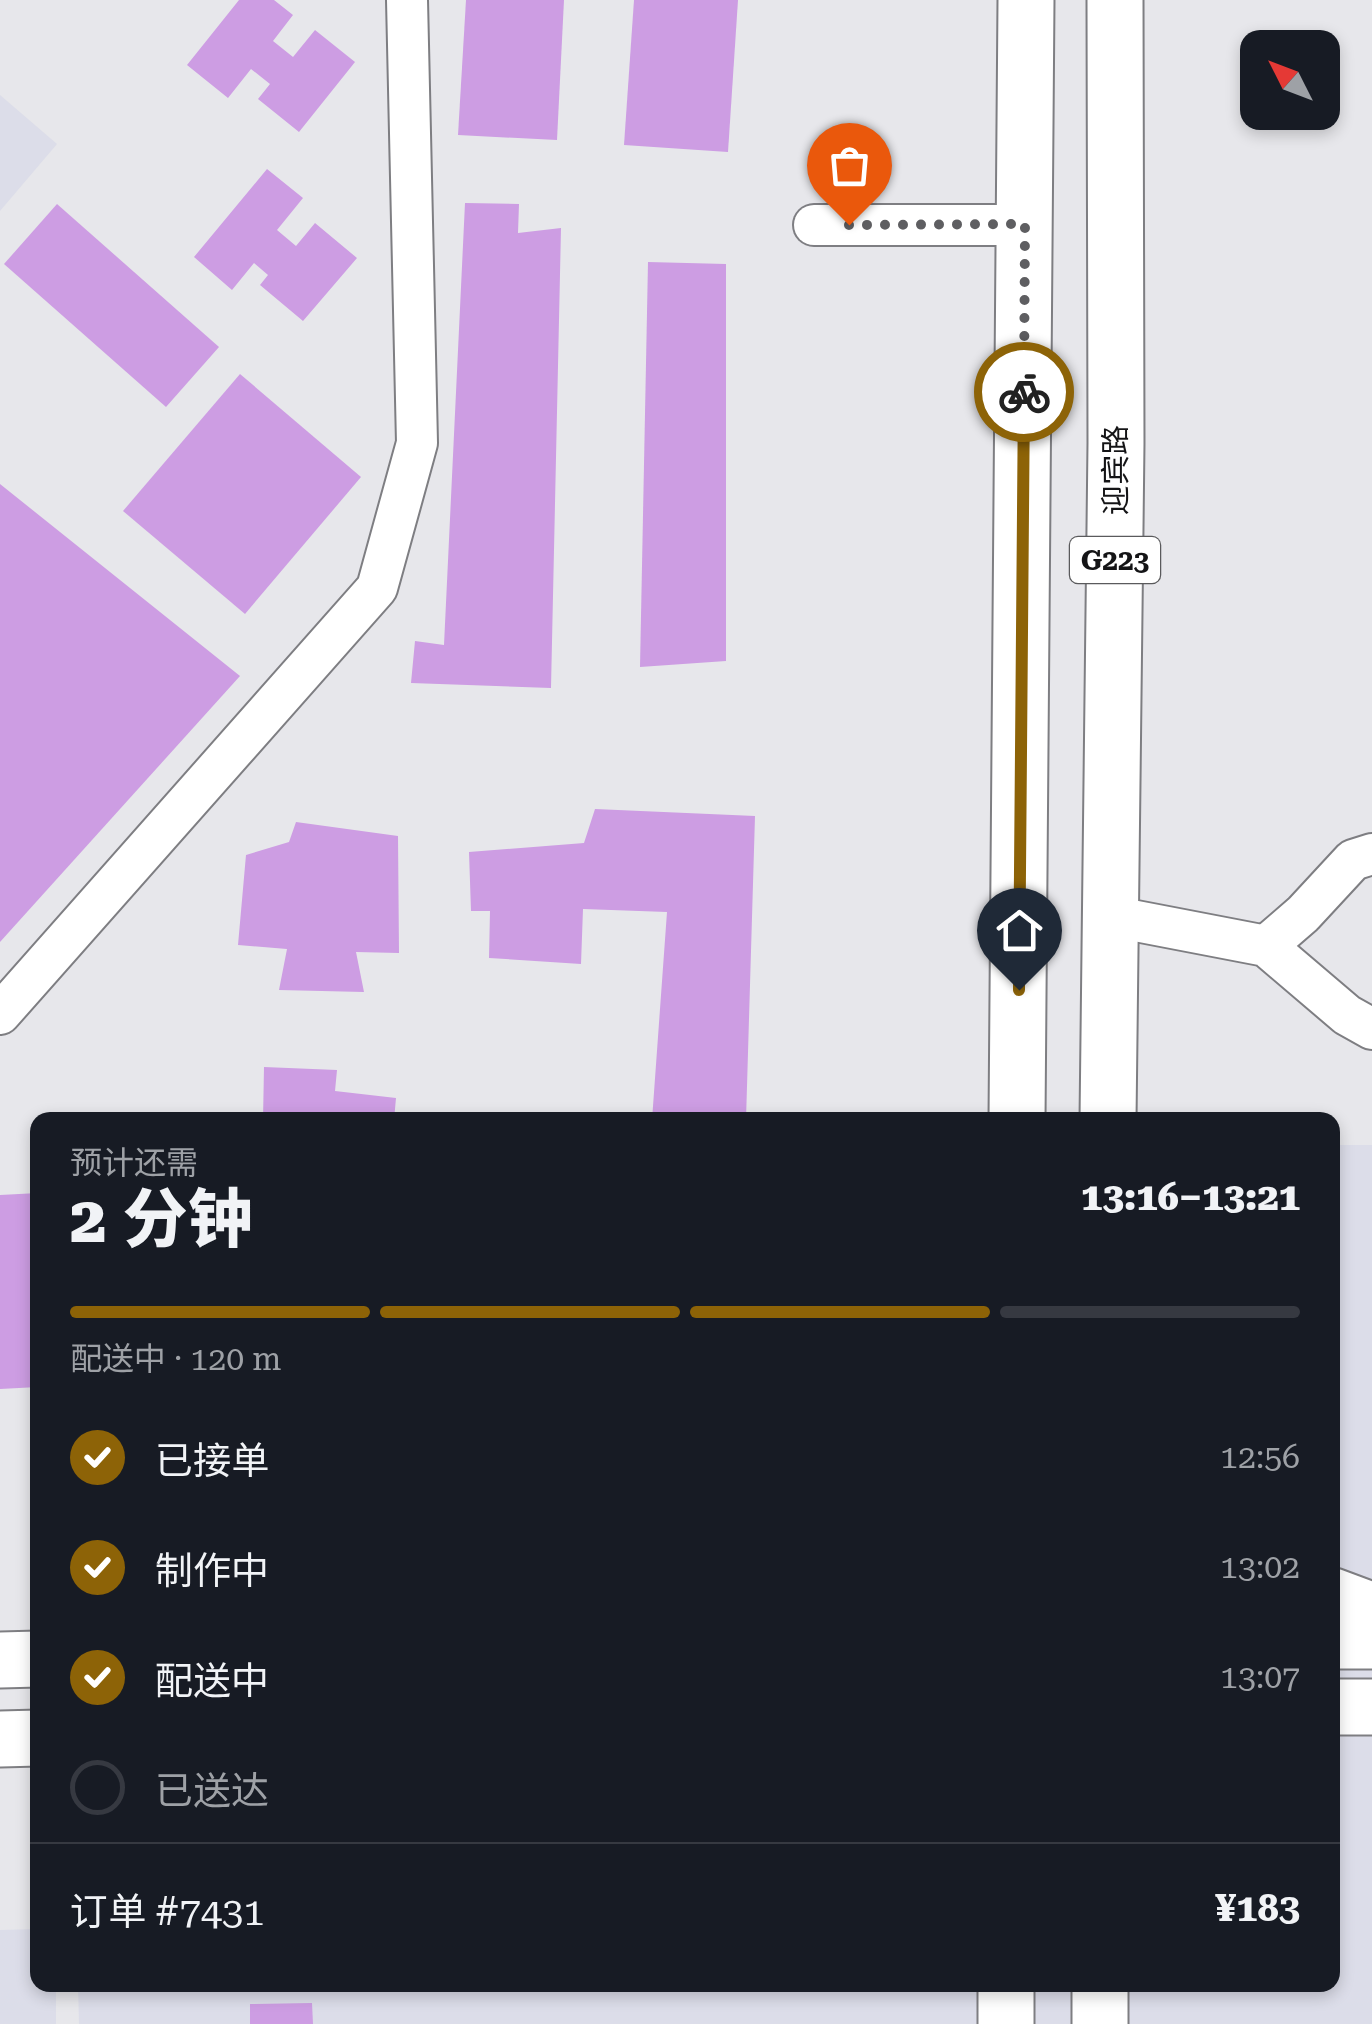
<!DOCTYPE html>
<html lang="zh">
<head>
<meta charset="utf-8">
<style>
  :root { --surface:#171b24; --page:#20242c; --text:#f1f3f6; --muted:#9ea1a6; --line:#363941; --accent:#8d6307 }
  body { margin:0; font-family:"Roboto Serif","Noto Sans SC",serif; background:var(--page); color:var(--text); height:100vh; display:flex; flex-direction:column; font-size:38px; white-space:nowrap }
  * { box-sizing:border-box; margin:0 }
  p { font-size:32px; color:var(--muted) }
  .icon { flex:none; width:55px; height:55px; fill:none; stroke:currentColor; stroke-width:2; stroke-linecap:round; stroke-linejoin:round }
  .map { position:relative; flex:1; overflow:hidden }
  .details { position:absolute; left:30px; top:1112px; width:1310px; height:880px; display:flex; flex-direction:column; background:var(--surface); border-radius:20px; box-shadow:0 5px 15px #0003 }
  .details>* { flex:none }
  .needle { width:65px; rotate:312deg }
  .controls { position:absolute; left:1240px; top:30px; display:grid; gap:20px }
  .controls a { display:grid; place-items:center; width:100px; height:100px; border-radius:20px; background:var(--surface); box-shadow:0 5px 15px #0003; font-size:50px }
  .pin { position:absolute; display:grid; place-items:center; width:85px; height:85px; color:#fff; margin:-102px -42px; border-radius:50% 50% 50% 0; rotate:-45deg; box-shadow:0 0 10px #0007 }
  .pin .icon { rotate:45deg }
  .courier { position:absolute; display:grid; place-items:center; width:100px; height:100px; margin:-50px; border:8px solid #8d6307; border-radius:50%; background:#fff; color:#222; box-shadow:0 2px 12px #0007 }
  .summary em { font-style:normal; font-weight:800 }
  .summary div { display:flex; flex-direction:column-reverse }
  .summary { display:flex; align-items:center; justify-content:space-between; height:170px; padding:0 40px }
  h1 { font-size:65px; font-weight:800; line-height:75px }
  .bar { display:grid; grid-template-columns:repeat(4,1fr); gap:15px 10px; align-content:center; height:120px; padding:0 40px }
  .bar i { height:12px; border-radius:8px; background:var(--line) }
  .bar .on { background:var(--accent) }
  .bar p { grid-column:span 4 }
  .line { display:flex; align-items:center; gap:25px; padding:0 40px; border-top:2px solid var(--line) }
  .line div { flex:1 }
  ol { padding:0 40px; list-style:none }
  li { display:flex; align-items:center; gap:30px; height:110px }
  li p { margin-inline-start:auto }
  li .icon { padding:10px; border-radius:50%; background:var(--accent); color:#fff; stroke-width:4 }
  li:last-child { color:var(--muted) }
  li i { width:55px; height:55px; border:5px solid var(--line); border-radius:50% }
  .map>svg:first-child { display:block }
  .built { fill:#dcdde9 }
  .building { fill:#cd9de3 }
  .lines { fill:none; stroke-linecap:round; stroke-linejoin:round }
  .minor-casing { stroke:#7e7e82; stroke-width:44 }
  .major-casing { stroke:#7e7e82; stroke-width:56 }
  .highway-casing { stroke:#7e7e82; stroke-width:59 }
  .minor { stroke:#fff; stroke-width:40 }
  .major { stroke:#fff; stroke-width:52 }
  .highway { stroke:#fff; stroke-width:55 }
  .done { stroke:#5e5e61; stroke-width:10; stroke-dasharray:0 18 }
  .route { stroke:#8d6307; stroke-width:12 }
  .labels { text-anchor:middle; stroke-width:8; stroke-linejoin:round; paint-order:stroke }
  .shield { fill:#fff; stroke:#5a5a5c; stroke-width:2.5 }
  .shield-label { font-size:28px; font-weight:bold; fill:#141416 }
  .street-label { font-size:30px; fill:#141416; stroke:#fff }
</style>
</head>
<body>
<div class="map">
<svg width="1372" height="2024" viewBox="0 0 1372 2024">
  <rect width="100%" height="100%" fill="#e7e7eb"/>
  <g class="built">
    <polygon points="0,95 57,144 0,211"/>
    <polygon points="1332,1145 1372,1145 1372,2024 79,2024 78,1985 1332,1985"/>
    <polygon points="37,1929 38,1985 56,1985 56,2024 0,2024 0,1930"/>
  </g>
  <g class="building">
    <polygon points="239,0 274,0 293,15 273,41 293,57 315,30 355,62 299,132 258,99 270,84 251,69 228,98 187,65"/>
    <polygon points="466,0 564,0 557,140 458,135"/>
    <polygon points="634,0 738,0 728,152 624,145"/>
    <polygon points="267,169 303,198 277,230 296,246 315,223 357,258 303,321 260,285 268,275 254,263 232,290 194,257"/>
    <polygon points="465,203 519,204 518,233 561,228 551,688 411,683 415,641 444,645"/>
    <polygon points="57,204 219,347 166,407 4,264"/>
    <polygon points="648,262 726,264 726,661 640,667"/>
    <polygon points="240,374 361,477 245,614 123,511"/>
    <polygon points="0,484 240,676 0,942"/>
    <polygon points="595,809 755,816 746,1120 652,1120 667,912 583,909 581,964 489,958 490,911 471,911 469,852 584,843"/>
    <polygon points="296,822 398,836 399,953 356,952 364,992 279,990 287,949 238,945 246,855 289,842"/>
    <polygon points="264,1067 337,1070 335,1091 396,1098 394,1120 263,1120"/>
    <polygon points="38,1193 38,1387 0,1389 0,1195"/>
    <polygon points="312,2003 313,2024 250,2024 250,2004"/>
  </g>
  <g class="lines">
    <defs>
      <g id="minor">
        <polyline points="814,225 1025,225"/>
        <polyline points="1110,916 1266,946 1347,1015 1372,1029"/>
        <polyline points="1266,946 1303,914 1353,860 1372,854"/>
        <polyline points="0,1014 377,588 417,443 407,0"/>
      </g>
      <polyline id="major" points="1332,1594 1372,1609"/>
      <g id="highway">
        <polyline points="1017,1120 1026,0"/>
        <polyline points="1108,1120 1116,443 1115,0"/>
        <polyline points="1332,1641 1372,1641"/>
        <polyline points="0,1660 38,1659"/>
        <polyline points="1332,1707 1372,1707"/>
        <polyline points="0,1739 38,1738"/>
        <polyline points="1006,2024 1006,1985"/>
        <polyline points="1100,2024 1100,1985"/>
      </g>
    </defs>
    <use href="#minor" class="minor-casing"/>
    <use href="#major" class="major-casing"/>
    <use href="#highway" class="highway-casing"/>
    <use href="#minor" class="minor"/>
    <use href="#major" class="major"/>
    <use href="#highway" class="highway"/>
  </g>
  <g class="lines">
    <polyline class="done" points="849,225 1025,224 1024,392"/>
    <polyline class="route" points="1019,990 1024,392"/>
  </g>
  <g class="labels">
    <rect class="shield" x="1070" y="537" width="90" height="46" rx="8"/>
    <g class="shield-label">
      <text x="1115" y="570">G223</text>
    </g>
    <g class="street-label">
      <text transform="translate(1116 470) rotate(-90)" y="10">迎宾路</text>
    </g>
  </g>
</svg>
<div class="controls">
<a><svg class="needle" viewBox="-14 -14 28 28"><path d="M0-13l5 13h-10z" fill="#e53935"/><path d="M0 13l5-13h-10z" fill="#9ea1a6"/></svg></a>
</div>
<div class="pin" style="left:849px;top:225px;background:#ea580c"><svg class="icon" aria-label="bag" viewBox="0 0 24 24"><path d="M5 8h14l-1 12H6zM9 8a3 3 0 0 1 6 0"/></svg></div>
<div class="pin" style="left:1019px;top:990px;background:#1f2937"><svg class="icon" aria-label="home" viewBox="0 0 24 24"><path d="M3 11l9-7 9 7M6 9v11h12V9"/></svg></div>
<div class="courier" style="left:1024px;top:392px"><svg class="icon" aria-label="bike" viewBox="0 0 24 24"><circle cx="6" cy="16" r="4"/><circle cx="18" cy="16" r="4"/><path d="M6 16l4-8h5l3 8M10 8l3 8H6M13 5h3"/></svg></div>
<section class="details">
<div class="summary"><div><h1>2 分钟</h1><p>预计还需</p></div><em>13:16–13:21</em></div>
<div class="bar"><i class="on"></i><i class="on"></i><i class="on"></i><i></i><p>配送中 · 120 m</p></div>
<ol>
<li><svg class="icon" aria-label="check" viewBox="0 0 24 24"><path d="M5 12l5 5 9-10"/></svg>已接单<p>12:56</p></li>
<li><svg class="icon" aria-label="check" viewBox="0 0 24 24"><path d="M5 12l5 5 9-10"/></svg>制作中<p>13:02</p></li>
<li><svg class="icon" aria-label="check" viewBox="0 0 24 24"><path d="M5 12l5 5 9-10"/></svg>配送中<p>13:07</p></li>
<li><i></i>已送达</li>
</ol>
<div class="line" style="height:130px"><div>订单 #7431</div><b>¥183</b></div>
</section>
</div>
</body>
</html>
